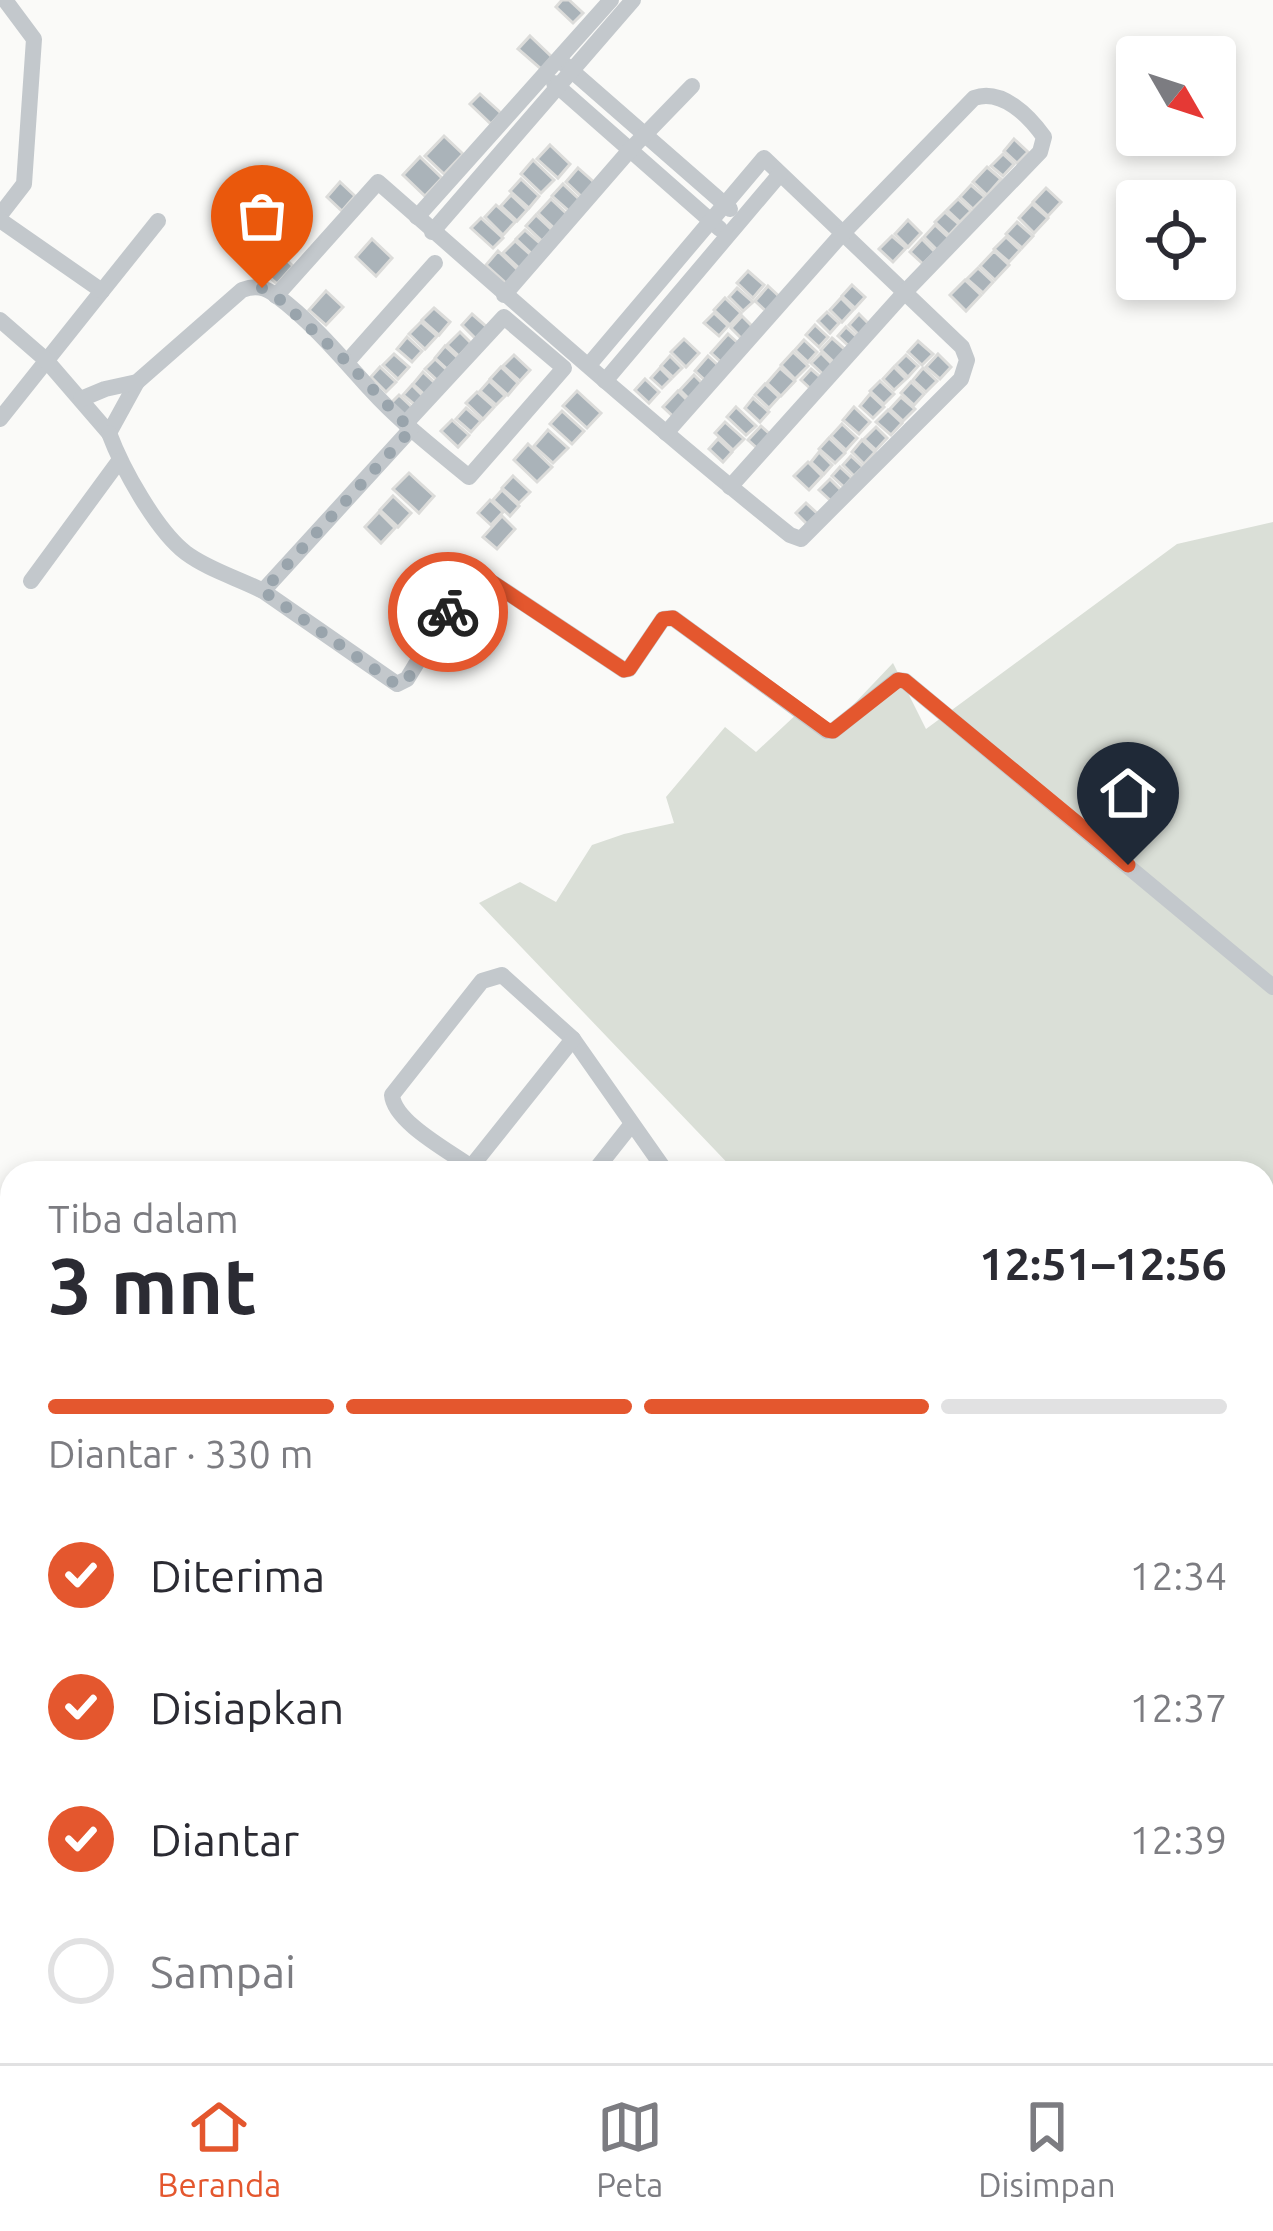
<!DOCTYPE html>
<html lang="id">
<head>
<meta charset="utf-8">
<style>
  :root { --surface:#fff; --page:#f7f7f7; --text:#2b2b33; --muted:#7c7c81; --line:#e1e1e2; --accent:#e4572e }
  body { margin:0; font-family:Ubuntu,sans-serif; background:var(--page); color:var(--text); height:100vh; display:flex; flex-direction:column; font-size:45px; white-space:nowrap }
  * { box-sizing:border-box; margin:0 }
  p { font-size:39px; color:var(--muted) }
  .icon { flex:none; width:66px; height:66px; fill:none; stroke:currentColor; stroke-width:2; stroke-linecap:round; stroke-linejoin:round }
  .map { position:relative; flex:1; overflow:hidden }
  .drawer { position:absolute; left:0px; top:1161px; width:1275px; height:903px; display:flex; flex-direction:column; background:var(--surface); border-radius:36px 36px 0 0; box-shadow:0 6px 18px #0003 }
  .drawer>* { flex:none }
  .needle { width:78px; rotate:129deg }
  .buttons { position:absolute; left:1116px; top:36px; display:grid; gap:24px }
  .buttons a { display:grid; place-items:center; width:120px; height:120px; border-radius:12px; background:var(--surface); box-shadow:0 6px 18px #0003; font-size:60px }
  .pin { position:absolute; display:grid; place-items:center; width:102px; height:102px; color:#fff; margin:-123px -51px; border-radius:50% 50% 50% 0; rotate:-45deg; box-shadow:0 0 12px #0007 }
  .pin .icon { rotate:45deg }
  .courier { position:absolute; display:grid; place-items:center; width:120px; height:120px; margin:-60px; border:9px solid #e4572e; border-radius:50%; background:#fff; color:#222; box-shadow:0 3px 15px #0007 }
  .overview em { font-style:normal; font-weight:700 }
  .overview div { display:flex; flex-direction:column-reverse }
  .overview { display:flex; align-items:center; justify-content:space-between; height:204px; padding:0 48px }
  h1 { font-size:78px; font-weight:700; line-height:90px }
  .bar { display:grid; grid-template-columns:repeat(4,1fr); gap:18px 12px; align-content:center; height:144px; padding:0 48px }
  .bar i { height:15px; border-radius:9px; background:var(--line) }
  .bar .on { background:var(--accent) }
  .bar p { grid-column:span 4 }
  ol { padding:0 48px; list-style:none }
  li { display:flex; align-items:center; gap:36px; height:132px }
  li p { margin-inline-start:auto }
  li .icon { padding:12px; border-radius:50%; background:var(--accent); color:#fff; stroke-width:4 }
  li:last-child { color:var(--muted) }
  li i { width:66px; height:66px; border:6px solid var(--line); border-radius:50% }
  .tabs { display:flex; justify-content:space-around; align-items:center; height:168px; border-top:3px solid var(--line); background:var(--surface); font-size:33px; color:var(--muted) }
  .tabs a { display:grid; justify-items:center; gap:6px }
  .tabs .on { color:var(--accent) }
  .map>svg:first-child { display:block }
  .green { fill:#dadfd7 }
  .building { fill:#aab3b9; stroke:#dcdcda; stroke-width:3 }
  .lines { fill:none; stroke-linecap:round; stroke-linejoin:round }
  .street { stroke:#c3c8cc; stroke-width:16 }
  .done { stroke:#99a4ac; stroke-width:12; stroke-dasharray:0 21.6 }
  .route { stroke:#e4572e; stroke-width:15 }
</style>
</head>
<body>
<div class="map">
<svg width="1273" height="2063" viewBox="0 0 1273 2063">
  <rect width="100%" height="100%" fill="#fafaf8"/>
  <polygon class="green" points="1273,522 1273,1641 1263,1637 1263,1173 737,1173 479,903 520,882 556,902 592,845 624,834 674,823 666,797 725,727 756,752 800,711 832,727 893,663 926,729 1177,544"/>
  <g class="building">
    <polygon points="562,0 569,0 583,13 573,23 556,7"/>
    <polygon points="530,36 552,57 541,69 518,49"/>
    <polygon points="480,94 501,113 491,124 470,104"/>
    <polygon points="444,136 463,154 444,174 425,156"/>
    <polygon points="1014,139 1028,152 1017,163 1004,151"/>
    <polygon points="550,145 570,164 558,178 537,159"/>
    <polygon points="1003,154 1014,164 1003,176 991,166"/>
    <polygon points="420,157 442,178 425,196 403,175"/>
    <polygon points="533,160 554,180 541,193 521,174"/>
    <polygon points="987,167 1001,179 987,195 973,182"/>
    <polygon points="578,168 595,183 582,197 566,182"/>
    <polygon points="521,179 539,196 529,208 510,191"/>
    <polygon points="340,182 355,196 342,211 327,197"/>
    <polygon points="563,184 580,200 569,211 552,196"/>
    <polygon points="971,185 985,197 973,209 960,197"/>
    <polygon points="1046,188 1061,202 1048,216 1033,202"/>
    <polygon points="511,195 527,210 517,221 501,206"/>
    <polygon points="551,199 567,214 554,228 538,213"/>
    <polygon points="958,199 971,211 960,222 947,210"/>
    <polygon points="1032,204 1048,218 1034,233 1019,218"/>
    <polygon points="496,205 515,222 503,235 485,217"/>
    <polygon points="945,212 959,224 949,235 935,222"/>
    <polygon points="536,215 552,230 542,241 526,226"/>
    <polygon points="481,218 503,238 493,248 471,228"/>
    <polygon points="908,220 921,233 908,247 895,234"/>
    <polygon points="1017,222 1033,236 1022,248 1006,234"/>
    <polygon points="935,225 949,238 937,250 924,237"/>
    <polygon points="525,230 541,244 532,254 516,239"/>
    <polygon points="892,236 906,248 893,262 879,249"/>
    <polygon points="1006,237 1020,250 1009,262 994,249"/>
    <polygon points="372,239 392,258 376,276 356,257"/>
    <polygon points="922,239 935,252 923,264 910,252"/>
    <polygon points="260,240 273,252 258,269 244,256"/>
    <polygon points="515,241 532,256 520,269 503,253"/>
    <polygon points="498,251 519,271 507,284 486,265"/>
    <polygon points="994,251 1009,265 995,280 980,266"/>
    <polygon points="278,252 293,266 277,284 261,270"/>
    <polygon points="978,268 993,282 983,293 967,279"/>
    <polygon points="748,271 764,285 753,298 737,283"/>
    <polygon points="965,280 981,295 966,311 950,295"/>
    <polygon points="852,285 865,297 855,308 842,296"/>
    <polygon points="768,286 782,299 768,313 755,301"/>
    <polygon points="737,288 753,302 743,311 729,297"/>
    <polygon points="326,291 343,307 326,325 309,310"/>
    <polygon points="725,298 741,313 730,325 714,310"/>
    <polygon points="841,298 853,310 842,322 830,310"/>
    <polygon points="434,308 450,322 439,335 422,320"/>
    <polygon points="827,312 839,323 830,333 818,321"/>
    <polygon points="714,313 728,326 719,336 704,323"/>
    <polygon points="472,314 487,327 476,339 462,325"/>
    <polygon points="859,314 871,326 861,337 849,325"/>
    <polygon points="742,316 755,329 744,341 731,328"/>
    <polygon points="421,322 437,336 425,349 409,334"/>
    <polygon points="815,325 828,337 819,347 806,335"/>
    <polygon points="846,327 859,339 851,348 838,336"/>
    <polygon points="460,332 471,343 459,356 447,345"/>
    <polygon points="728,334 739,344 722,363 711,353"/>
    <polygon points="407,337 422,351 412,362 397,349"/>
    <polygon points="832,338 848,352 837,365 821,350"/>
    <polygon points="684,339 699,353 686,367 671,352"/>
    <polygon points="804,340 817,352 808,362 795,350"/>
    <polygon points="918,341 933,354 922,365 908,352"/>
    <polygon points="445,346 458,358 447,369 435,358"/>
    <polygon points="793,352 808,366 795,379 781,365"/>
    <polygon points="821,353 834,366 825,376 811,363"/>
    <polygon points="394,354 409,367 398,379 383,365"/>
    <polygon points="938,354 951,367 940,379 926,367"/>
    <polygon points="514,355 530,370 520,381 503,366"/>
    <polygon points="906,355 918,366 908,377 896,365"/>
    <polygon points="670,356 682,368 673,377 661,366"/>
    <polygon points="708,356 720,367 707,382 695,371"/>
    <polygon points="435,359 448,371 438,381 425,369"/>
    <polygon points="380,367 396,382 386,392 371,377"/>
    <polygon points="501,367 518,383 508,395 490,379"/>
    <polygon points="894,367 906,379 894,390 883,379"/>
    <polygon points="660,368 671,379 662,388 651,378"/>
    <polygon points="780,368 795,381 781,396 767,383"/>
    <polygon points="923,368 937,381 926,392 913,380"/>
    <polygon points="811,369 824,380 813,391 801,380"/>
    <polygon points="423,372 437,385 426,396 413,384"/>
    <polygon points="694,375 704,385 690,400 680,390"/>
    <polygon points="645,379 659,392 649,403 635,390"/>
    <polygon points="489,381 505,396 496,405 480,391"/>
    <polygon points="880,381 894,394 884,404 870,391"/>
    <polygon points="911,382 924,394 914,405 901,393"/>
    <polygon points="765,384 779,397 769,408 755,395"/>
    <polygon points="412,385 423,396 415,405 403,395"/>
    <polygon points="577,391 601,413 587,428 563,406"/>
    <polygon points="678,391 690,403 676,419 663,407"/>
    <polygon points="477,392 494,407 483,419 466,403"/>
    <polygon points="870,394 884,407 873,418 860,406"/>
    <polygon points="399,395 413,408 404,418 389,405"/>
    <polygon points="901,397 915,409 903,421 890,409"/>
    <polygon points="753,398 769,412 760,422 745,408"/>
    <polygon points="736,407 756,426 746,435 727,417"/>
    <polygon points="854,407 870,422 859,434 843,420"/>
    <polygon points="466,408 481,421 471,432 456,419"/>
    <polygon points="888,410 902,423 891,435 876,422"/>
    <polygon points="562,411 584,431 572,444 550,424"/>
    <polygon points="452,420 469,435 458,447 441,431"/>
    <polygon points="725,422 744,439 733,450 715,433"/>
    <polygon points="842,424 857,438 846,450 831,436"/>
    <polygon points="761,426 771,435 758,449 748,440"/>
    <polygon points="876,427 887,438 876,450 864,439"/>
    <polygon points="548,430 568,448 553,463 534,446"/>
    <polygon points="829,438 845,453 835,463 819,449"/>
    <polygon points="718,439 732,452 723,462 709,449"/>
    <polygon points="862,440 875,452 864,464 852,452"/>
    <polygon points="528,444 552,467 537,482 514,460"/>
    <polygon points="819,452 832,465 824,474 811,462"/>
    <polygon points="851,456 863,467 854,476 843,465"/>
    <polygon points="808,462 822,476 809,490 794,476"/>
    <polygon points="840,467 852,478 844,487 832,476"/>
    <polygon points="409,473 434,496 419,513 393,489"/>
    <polygon points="513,476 530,492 519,503 502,488"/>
    <polygon points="830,479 841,490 831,501 819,490"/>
    <polygon points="502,490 519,506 510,516 493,500"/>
    <polygon points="393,496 411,513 398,527 380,510"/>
    <polygon points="490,500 503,512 491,525 478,513"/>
    <polygon points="806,503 819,515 809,526 796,513"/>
    <polygon points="379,512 395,528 381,543 365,527"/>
    <polygon points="502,516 515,529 497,549 483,537"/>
    <polygon points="1,1484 12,1492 12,1511 0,1502"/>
    <polygon points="5,1527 12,1532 12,1552 0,1542"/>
    <polygon points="6,1601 12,1603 8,1630 0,1626"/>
  </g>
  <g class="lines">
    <g class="street">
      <polyline points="564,64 730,209"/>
      <polyline points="554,83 720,229"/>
      <polyline points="0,215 24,184 34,39 5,0"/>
      <polyline points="417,217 611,0"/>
      <polyline points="0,220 102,291 0,419"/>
      <polyline points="432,232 633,0"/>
      <polyline points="102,291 158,221"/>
      <polyline points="504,295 629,151 692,86"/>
      <path d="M 276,296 L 378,182 C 514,301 649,422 790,535 L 801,539 L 961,379 L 967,360 L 962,347 L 764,158 L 588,366"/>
      <polyline points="0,320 46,360 109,433 137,382"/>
      <polyline points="347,362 435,263"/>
      <polyline points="605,381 780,174"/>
      <path d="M 81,399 L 105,389 L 137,382 L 242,290 C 256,285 265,287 277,296 C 312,322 341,357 370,389 C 400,422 435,449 469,477 L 564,368 L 504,317 L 405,424"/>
      <path d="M 109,433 C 122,468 156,530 186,553 C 209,570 238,578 263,591 L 411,429"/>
      <path d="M 666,433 L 842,234 L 974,98 C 1002,88 1029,116 1044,137 L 1040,152 L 904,293 L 730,487"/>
      <polyline points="31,581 119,461"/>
      <polyline points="263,591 397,684 407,679 468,579 478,573 624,670 629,669 663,619 673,618 827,731 833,731 897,680 905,681 1273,987"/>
      <path d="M 471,1167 C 449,1151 394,1122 392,1095 L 482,981 L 502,975 L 573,1039 L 667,1173"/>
      <polyline points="467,1172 573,1039"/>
      <polyline points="593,1173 631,1125"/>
      <polyline points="0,1456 12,1441"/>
      <polyline points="0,1562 12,1570"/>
      <polyline points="1263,1677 1272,1683"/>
      <polyline points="1263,1811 1273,1798"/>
      <polyline points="358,2052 395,2063"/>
      <polyline points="1070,2052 1086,2063"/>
      <polyline points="73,2063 76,2052"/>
      <polyline points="487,2063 496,2052"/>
      <polyline points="702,2063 710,2052"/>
      <polyline points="956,2063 965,2052"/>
      <polyline points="1028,2063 1037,2052"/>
    </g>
  </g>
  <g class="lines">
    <polyline class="done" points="262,288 276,296 347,362 411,430 263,591 397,685 407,680 448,612"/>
    <polyline class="route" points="448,612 468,579 478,573 624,670 629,669 663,619 673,618 827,730 833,731 898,680 905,681 1128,865"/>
  </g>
</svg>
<div class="buttons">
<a><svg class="needle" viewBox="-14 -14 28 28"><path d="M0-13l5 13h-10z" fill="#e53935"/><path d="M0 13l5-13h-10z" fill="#7c7c81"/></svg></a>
<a><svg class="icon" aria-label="locate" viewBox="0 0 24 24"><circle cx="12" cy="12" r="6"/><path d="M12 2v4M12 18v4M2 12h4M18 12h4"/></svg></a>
</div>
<div class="pin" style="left:262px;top:288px;background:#ea580c"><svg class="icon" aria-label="bag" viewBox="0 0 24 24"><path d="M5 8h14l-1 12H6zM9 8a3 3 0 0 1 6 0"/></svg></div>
<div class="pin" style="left:1128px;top:865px;background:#1f2937"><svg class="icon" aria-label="home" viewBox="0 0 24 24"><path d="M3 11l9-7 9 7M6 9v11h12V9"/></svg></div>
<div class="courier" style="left:448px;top:612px"><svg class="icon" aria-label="bike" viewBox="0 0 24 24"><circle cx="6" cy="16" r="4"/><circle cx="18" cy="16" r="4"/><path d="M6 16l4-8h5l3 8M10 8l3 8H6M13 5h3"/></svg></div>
<section class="drawer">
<div class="overview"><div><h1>3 mnt</h1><p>Tiba dalam</p></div><em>12:51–12:56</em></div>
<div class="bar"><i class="on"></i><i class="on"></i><i class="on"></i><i></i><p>Diantar · 330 m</p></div>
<ol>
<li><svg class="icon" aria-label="check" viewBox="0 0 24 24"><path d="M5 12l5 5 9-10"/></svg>Diterima<p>12:34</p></li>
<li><svg class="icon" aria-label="check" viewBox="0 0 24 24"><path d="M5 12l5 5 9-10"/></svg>Disiapkan<p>12:37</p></li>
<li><svg class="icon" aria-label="check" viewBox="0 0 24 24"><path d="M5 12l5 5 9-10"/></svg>Diantar<p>12:39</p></li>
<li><i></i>Sampai</li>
</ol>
</section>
</div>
<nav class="tabs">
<a class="on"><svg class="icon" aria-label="home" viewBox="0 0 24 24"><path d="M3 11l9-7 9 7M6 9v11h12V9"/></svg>Beranda</a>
<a><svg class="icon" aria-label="map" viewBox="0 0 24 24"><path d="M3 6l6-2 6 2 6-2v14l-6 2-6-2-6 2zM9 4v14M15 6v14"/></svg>Peta</a>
<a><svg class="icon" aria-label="saved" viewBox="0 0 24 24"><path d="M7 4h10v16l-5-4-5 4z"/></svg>Disimpan</a>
</nav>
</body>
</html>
